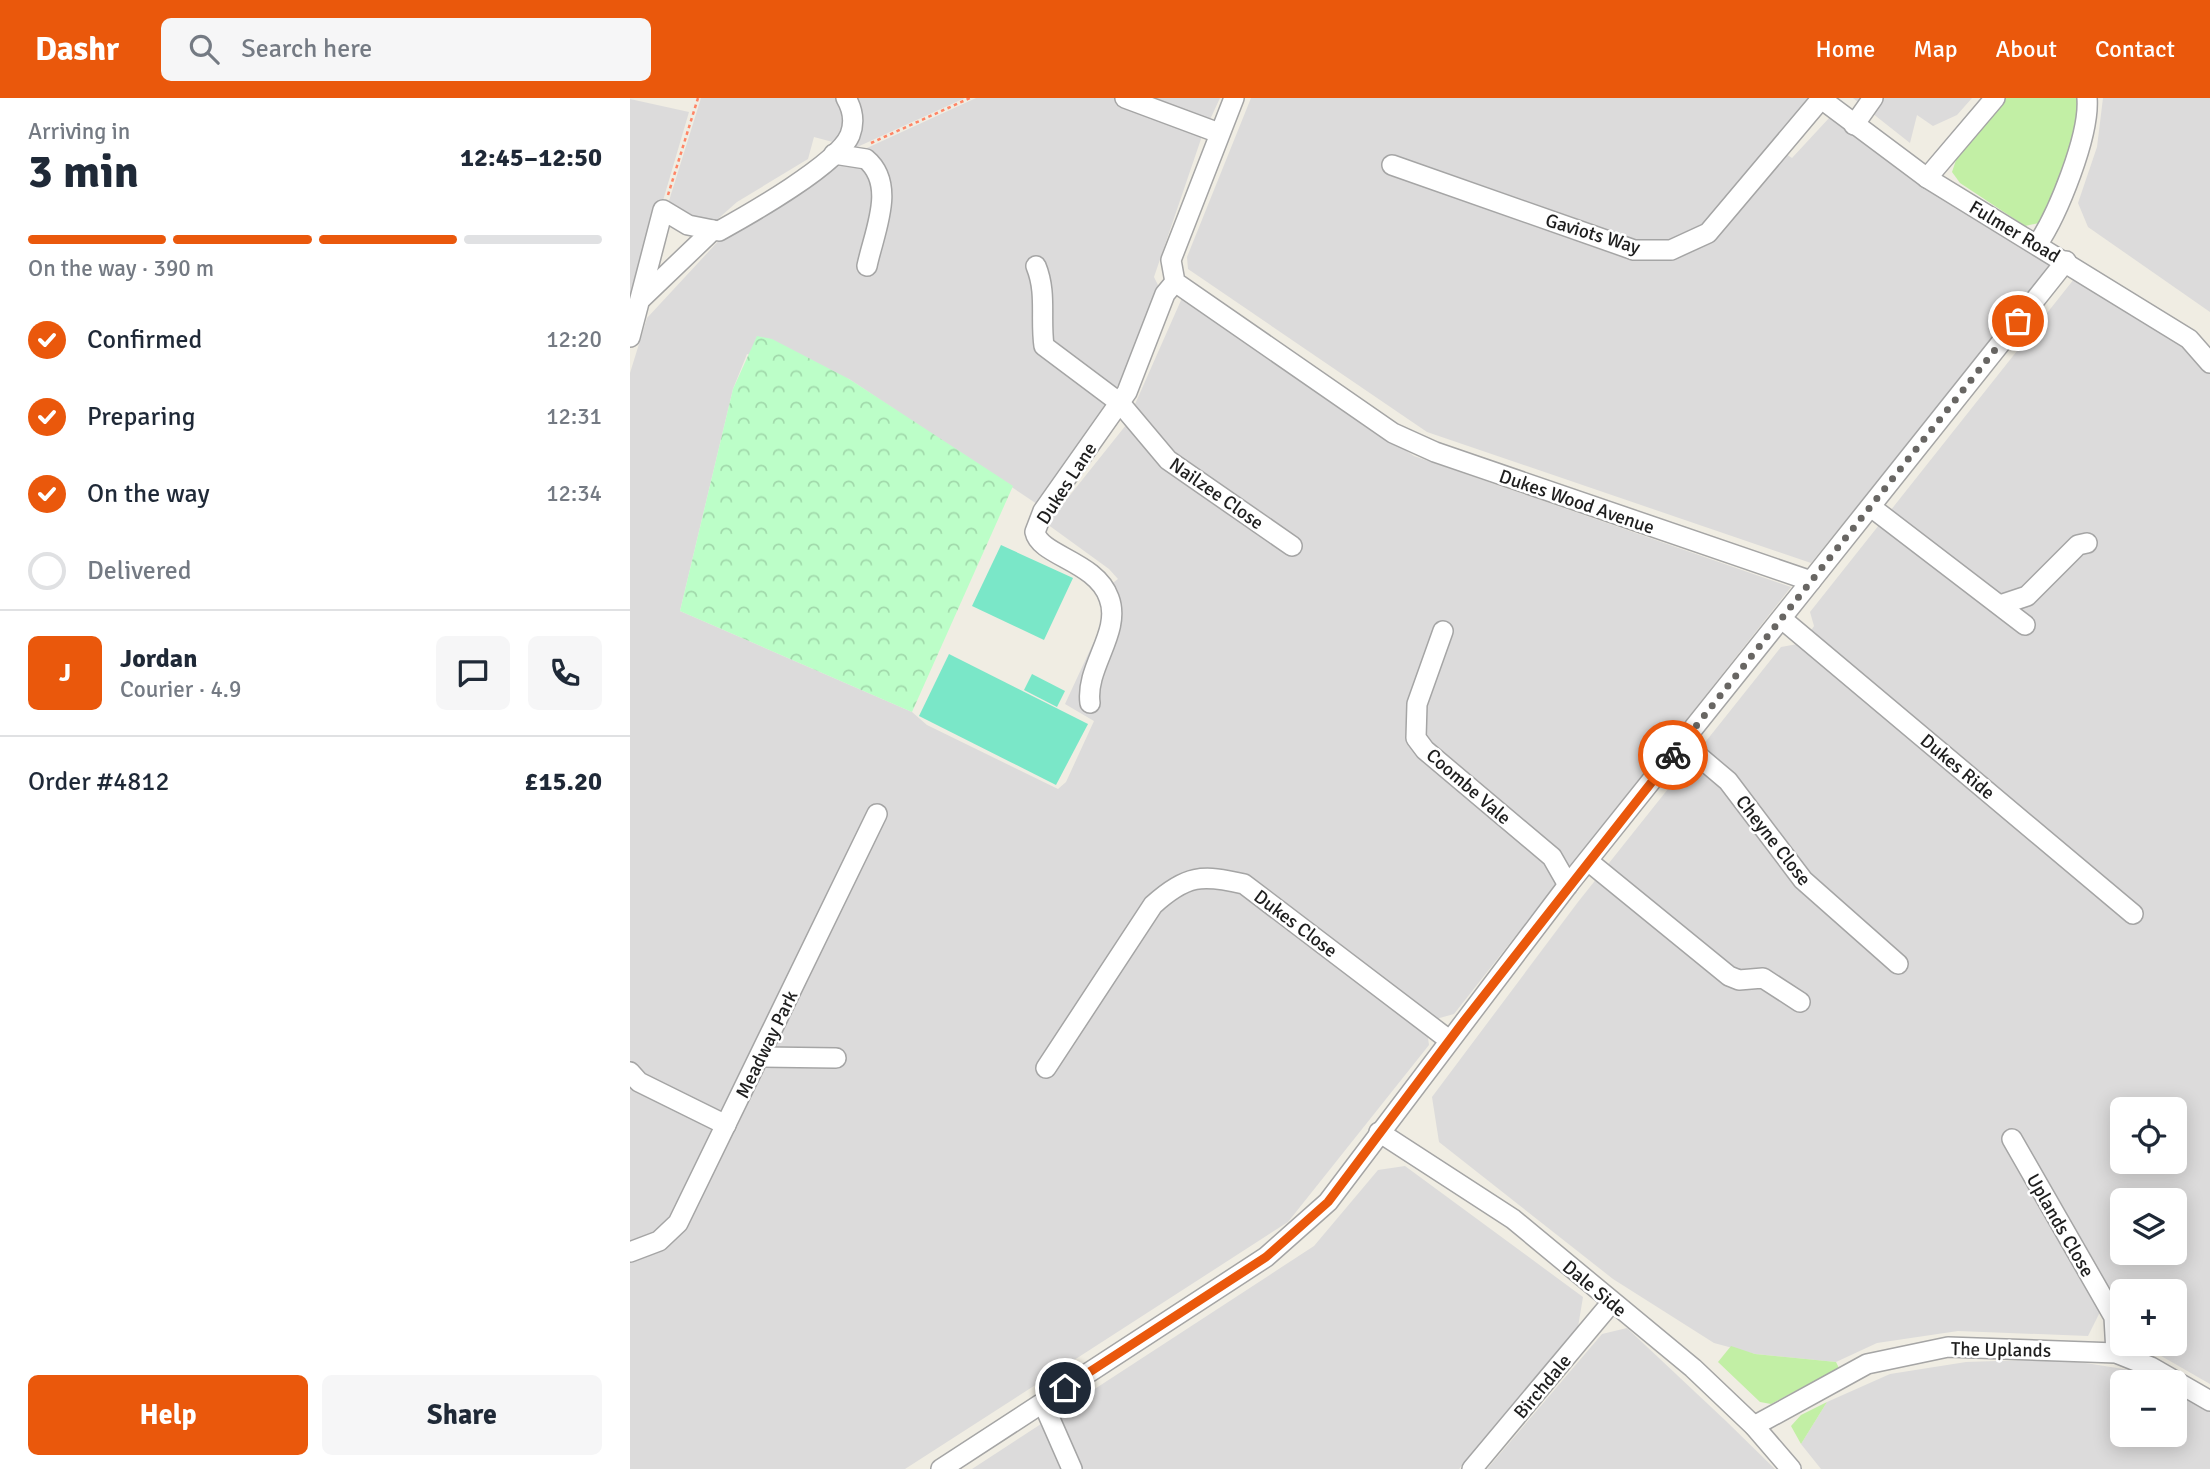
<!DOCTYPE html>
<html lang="en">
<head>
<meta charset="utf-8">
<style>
  :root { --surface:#fff; --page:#f6f6f7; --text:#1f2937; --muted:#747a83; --line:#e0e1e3; --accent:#ea580c }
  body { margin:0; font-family:Signika,sans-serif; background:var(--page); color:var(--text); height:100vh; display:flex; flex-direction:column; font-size:26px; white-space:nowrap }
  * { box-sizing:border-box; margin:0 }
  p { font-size:23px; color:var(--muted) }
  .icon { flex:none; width:38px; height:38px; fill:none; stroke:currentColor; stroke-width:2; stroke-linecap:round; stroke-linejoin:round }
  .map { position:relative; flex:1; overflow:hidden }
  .details { display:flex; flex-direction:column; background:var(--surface); width:630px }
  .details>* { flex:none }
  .buttons { position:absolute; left:1480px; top:999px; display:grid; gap:14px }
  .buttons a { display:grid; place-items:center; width:77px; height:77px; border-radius:10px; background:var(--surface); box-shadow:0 4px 18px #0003; font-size:35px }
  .pin { position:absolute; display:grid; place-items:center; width:60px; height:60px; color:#fff; margin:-30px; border:4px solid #fff; border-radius:50%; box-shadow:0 2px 7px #0007 }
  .courier { position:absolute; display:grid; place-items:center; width:70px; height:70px; margin:-35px; border:5px solid #ea580c; border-radius:50%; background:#fff; color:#222; box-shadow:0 2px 9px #0007 }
  .head em { font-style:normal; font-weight:700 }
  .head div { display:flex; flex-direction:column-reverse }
  .head { display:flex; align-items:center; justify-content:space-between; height:119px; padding:0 28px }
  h1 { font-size:46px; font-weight:700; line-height:52px }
  .bar { display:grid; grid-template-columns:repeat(4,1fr); gap:10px 7px; align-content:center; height:84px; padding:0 28px }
  .bar i { height:9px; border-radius:5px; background:var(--line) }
  .bar .selected { background:var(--accent) }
  .bar p { grid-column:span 4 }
  .line { display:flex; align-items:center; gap:18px; padding:0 28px; border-top:2px solid var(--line) }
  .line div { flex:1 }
  .round { display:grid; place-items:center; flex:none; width:74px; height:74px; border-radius:10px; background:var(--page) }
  ol { padding:0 28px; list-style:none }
  li { display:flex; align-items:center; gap:21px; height:77px }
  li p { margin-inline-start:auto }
  li .icon { padding:7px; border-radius:50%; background:var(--accent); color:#fff; stroke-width:4 }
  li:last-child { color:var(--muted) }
  li i { width:38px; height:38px; border:4px solid var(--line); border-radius:50% }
  .cta { display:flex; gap:14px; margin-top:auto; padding:14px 28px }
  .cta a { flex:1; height:80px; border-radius:10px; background:var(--accent); color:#fff; font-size:28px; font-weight:700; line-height:80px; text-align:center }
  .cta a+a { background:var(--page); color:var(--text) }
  header { display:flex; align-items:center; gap:42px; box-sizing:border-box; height:98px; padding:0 35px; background:var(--accent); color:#fff }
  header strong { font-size:33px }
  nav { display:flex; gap:38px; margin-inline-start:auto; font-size:24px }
  .search { width:490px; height:63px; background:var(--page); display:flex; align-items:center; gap:18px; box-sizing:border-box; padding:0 24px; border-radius:10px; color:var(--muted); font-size:26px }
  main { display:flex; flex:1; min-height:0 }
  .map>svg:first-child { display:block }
  .residential { fill:#dcdbdb; fill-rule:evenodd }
  .grass { fill:#c2efa5 }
  .park { fill:url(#park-crowns) }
  .pitch { fill:#7ae7c8 }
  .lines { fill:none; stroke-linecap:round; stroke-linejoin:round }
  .minor-casing { stroke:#a5a5a5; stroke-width:22 }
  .path { stroke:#ff8566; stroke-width:2.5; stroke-dasharray:3.5 3.5; stroke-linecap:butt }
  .minor { stroke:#fff; stroke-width:19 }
  .done { stroke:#686663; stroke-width:7; stroke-dasharray:0 12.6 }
  .route { stroke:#ea580c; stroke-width:9 }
  .labels { text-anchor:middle; stroke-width:5; stroke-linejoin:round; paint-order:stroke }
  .street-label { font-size:19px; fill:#1e1e1e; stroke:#fff }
</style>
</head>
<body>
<header>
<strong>Dashr</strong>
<div class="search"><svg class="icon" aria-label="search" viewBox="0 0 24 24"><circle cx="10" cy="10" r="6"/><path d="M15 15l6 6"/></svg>Search here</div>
<nav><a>Home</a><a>Map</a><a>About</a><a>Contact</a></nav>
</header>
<main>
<section class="details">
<div class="head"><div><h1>3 min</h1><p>Arriving in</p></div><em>12:45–12:50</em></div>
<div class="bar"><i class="selected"></i><i class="selected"></i><i class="selected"></i><i></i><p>On the way · 390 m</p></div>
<ol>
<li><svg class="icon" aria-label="check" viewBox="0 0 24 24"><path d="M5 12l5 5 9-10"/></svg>Confirmed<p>12:20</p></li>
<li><svg class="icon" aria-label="check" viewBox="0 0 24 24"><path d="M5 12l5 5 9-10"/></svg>Preparing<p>12:31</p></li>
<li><svg class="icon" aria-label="check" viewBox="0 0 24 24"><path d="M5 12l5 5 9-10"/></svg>On the way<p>12:34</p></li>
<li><i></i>Delivered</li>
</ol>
<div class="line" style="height:126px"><b class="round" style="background:var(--accent);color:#fff">J</b><div><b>Jordan</b><p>Courier · 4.9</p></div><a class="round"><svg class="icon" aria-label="chat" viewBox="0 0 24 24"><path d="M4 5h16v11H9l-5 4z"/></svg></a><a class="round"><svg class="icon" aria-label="phone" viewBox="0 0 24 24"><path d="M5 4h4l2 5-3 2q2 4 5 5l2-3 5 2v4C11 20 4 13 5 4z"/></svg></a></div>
<div class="line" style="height:91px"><div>Order #4812</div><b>£15.20</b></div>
<div class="cta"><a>Help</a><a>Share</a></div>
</section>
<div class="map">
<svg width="1580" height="1371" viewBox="0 0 1580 1371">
  <defs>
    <pattern id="park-crowns" width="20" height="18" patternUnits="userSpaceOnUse" patternTransform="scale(1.75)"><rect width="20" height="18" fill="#bcfec8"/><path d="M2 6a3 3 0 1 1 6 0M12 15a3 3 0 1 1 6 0" fill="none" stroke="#a1d9ab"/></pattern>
  </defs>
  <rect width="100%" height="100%" fill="#f0ede3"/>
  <g class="residential">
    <polygon points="71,0 335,0 225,50 184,39 178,61 107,104 81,127 38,106"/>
    <polygon points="346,0 590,0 571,41 524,179 530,191 498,284 488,287 480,299 485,312 407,406 219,281 117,256 103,291 50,513 282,614 297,627 428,691 436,684 464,623 435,606 479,511 472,493 488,481 479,471 417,426 504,317 502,313 552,200 784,358 1161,489 824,916 806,921 797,933 799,947 658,1124 275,1371 0,1371 0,275 17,220 106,124 226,55"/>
    <polygon points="621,0 1178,0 1141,46 1162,60 1200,19 1424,166 1181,465 797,334 558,171 557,159"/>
    <polygon points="1223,0 1342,0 1327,17 1303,28 1287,17 1280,45"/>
    <polygon points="1473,0 1580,0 1580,214 1458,129 1448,105 1467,49"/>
    <polygon points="0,1 59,14 0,215"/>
    <path d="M 1448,176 L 1560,252 L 1580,274 L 1580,1286 L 1519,1251 L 1516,1246 L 1545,1246 L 1545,1194 L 1493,1194 L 1493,1209 L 1487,1201 L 1471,1212 L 1458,1238 L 1328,1233 L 1247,1245 L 1206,1264 L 1125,1256 L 1084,1245 L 983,1181 L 809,1044 L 802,999 L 948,804 L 1151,549 L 1173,545 L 1184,528 L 1180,514 ZM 1493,1012 L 1545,1012 L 1545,1064 L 1493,1064 ZM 1493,1102 L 1545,1102 L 1545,1155 L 1493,1155 Z"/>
    <polygon points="775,1068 953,1199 947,1235 829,1371 342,1371 684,1148 748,1072"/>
    <polygon points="997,1230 1097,1324 1145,1371 857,1371 972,1236"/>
    <polygon points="1430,1261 1500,1272 1527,1284 1493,1284 1493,1337 1545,1337 1545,1293 1580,1311 1580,1371 1191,1371 1171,1346 1197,1304 1260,1276 1336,1264"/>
  </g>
  <g class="grass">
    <polygon points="1375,0 1448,0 1448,27 1414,124 1395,128 1330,85 1322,74 1326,62"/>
    <polygon points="1101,1248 1125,1256 1206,1264 1209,1270 1141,1306 1130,1304 1088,1264"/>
    <polygon points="1197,1304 1171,1346 1161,1328 1171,1317"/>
  </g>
  <polygon class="park" points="127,238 142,241 219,281 383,388 282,614 50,513 103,291"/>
  <g class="pitch">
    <polygon points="371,447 443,480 414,542 342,508"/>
    <polygon points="319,556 458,626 426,687 289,618"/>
    <polygon points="402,576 435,593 427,609 394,592"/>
  </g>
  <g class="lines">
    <defs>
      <g id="minor">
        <polyline points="495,0 589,35"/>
        <polyline points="604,0 541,162 545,184 763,335 805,354 1181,483 1436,163"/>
        <polyline points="1190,0 1297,80 1559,241 1580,265"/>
        <polyline points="1224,27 1243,0"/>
        <path d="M 204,56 L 236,61 C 267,87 244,134 237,168"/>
        <polyline points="762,67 1004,152 1041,152 1078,135 1191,1"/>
        <polyline points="1297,80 1365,0"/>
        <path d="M 1407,147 C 1428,116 1460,37 1457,0"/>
        <path d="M 406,168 C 417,195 410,220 414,248 L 490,305 L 538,362 L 662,448"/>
        <path d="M 12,200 L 83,132 L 89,133 C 118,117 208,66 220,37 C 225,24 223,12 216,0"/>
        <polyline points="0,239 33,112 58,127 83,132"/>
        <polyline points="1241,409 1395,527"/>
        <polyline points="1370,507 1397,498 1448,447 1457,445"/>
        <polyline points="1152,521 1503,816"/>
        <polyline points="813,533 787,606 786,640 795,652 922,759 938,787"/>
        <path d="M 460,605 C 455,569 492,534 479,500 C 466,463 410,458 405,434 L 413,413 L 497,294 L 535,196 L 545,184"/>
        <polyline points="1053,645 1098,683 1173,782 1268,866"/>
        <polyline points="958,763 1099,878 1109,882 1133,880 1170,904"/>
        <polyline points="131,959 206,960"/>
        <path d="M 416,970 L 523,807 C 556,777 572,776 614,786 L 819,942"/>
        <polyline points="0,974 9,984 96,1027"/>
        <polyline points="749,1034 883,1121 1063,1270 1124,1328 1161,1371"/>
        <polyline points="1382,1041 1484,1219 1486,1255"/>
        <polyline points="0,1154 29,1143 48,1125 247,716"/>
        <polyline points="413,1305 442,1371"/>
        <polyline points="1124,1328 1237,1266 1318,1249 1486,1255 1521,1269 1580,1303"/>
        <polyline points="311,1371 636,1159 698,1104 938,787 1181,483"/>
        <polyline points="842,1371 982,1204"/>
      </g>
    </defs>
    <use href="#minor" class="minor-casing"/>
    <g class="path">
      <polyline points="241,45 340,0"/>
      <polyline points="38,97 68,0"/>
    </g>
    <use href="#minor" class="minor"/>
  </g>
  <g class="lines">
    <polyline class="done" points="1043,657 1388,223"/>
    <polyline class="route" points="435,1290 636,1159 698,1104 834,923 1043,657"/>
  </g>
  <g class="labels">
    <g class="street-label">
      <text transform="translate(1385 133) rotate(31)" y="7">Fulmer Road</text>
      <text transform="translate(963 135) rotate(17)" y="7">Gaviots Way</text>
      <text transform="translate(436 385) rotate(-57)" y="7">Dukes Lane</text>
      <text transform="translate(587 395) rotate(35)" y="7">Nailzee Close</text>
      <text transform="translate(947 403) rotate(19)" y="7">Dukes Wood Avenue</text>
      <text transform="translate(1328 668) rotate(40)" y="7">Dukes Ride</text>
      <text transform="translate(839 688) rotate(41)" y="7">Coombe Vale</text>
      <text transform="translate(1144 742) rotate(52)" y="7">Cheyne Close</text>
      <text transform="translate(666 825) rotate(37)" y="7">Dukes Close</text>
      <text transform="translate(136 946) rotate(-64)" y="7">Meadway Park</text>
      <text transform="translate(1431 1127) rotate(60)" y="7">Uplands Close</text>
      <text transform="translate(965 1190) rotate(40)" y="7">Dale Side</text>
      <text transform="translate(1371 1251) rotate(1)" y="7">The Uplands</text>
      <text transform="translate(912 1288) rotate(-50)" y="7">Birchdale</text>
    </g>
  </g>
</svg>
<div class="buttons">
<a><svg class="icon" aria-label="locate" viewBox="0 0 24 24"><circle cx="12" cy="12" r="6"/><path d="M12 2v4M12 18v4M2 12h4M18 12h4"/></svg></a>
<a><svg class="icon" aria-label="layers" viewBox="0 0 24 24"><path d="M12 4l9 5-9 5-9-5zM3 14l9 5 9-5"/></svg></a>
<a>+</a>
<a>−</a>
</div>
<div class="pin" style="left:1388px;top:223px;background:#ea580c"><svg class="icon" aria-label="bag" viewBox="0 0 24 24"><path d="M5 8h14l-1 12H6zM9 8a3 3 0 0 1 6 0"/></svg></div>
<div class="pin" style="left:435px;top:1290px;background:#1f2937"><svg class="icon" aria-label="home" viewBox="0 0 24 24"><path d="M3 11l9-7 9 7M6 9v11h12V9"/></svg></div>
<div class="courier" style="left:1043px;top:657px"><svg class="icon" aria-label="bike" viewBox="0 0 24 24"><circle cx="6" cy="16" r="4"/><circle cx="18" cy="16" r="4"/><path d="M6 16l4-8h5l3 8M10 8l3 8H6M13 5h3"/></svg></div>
</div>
</main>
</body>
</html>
